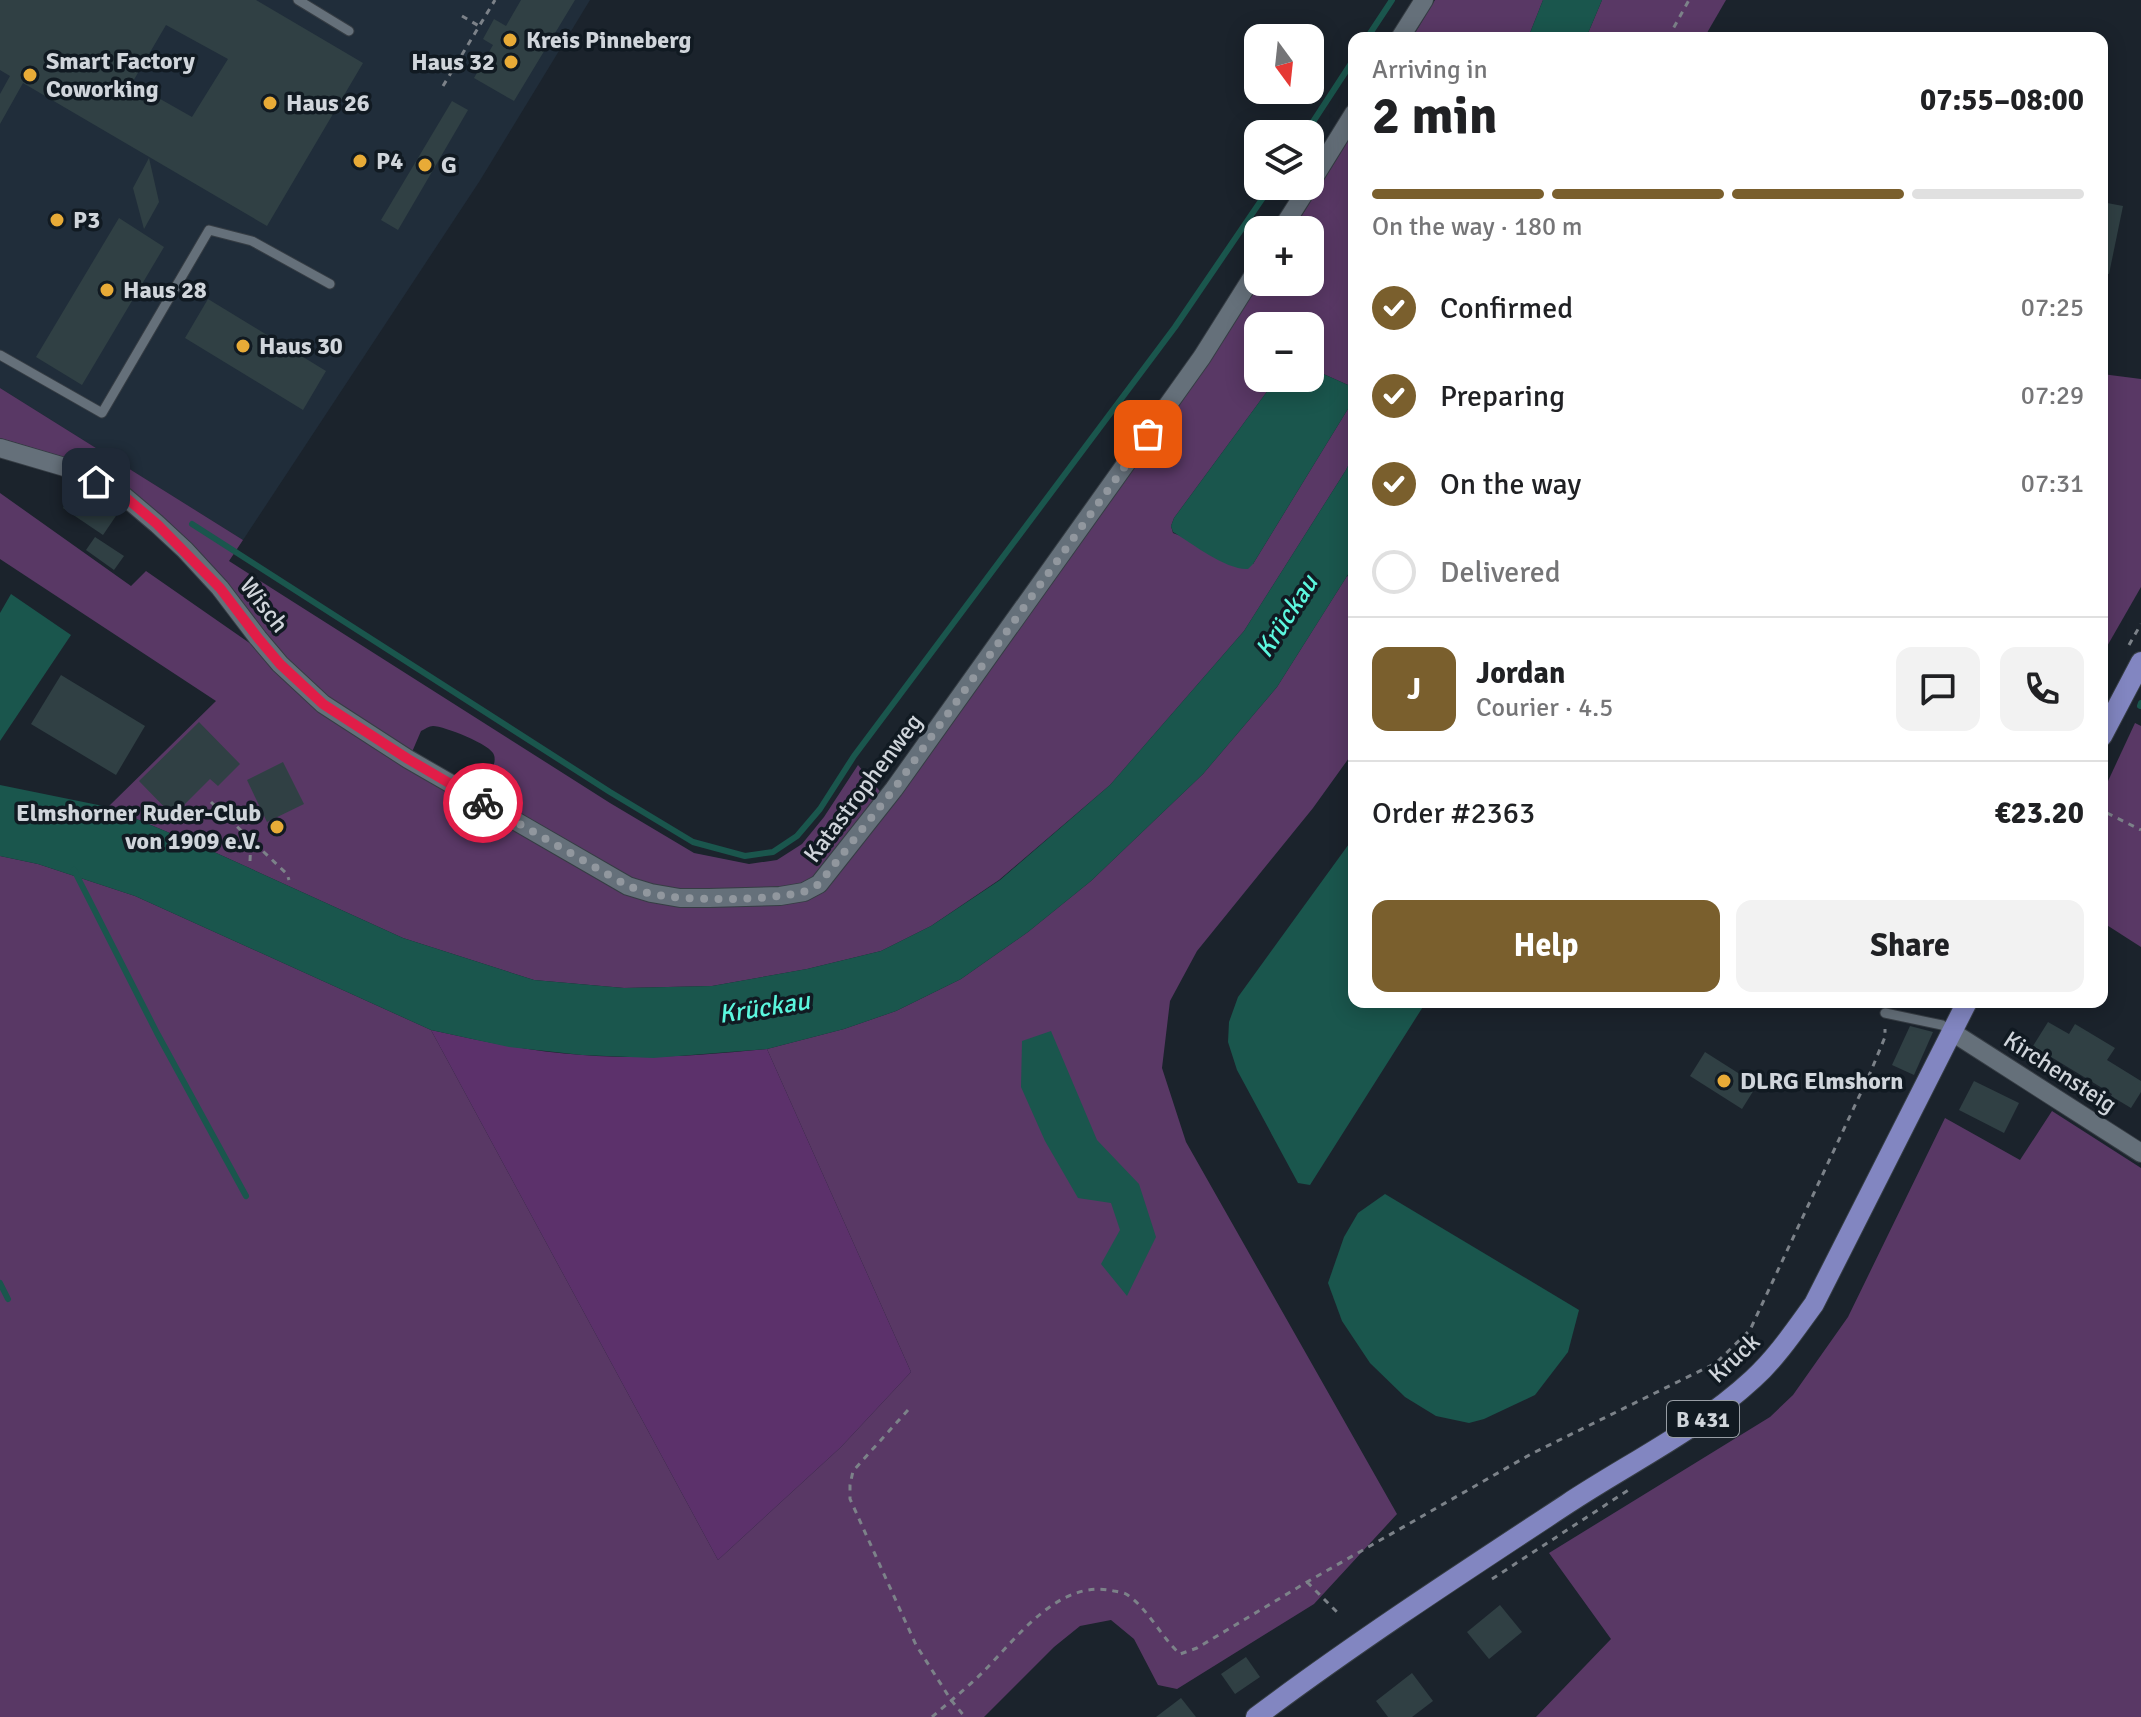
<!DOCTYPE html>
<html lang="en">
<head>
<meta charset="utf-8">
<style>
  :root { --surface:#fff; --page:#f2f2f2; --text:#202124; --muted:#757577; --line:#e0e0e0; --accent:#7a5f2d }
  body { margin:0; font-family:Signika,sans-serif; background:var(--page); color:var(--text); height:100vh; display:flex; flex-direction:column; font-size:30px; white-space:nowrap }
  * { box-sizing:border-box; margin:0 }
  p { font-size:26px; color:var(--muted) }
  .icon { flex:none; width:44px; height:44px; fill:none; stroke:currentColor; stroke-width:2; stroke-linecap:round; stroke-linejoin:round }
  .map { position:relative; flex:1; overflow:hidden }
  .side { position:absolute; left:1348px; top:32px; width:760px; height:976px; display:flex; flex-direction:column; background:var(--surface); border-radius:16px; box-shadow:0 4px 20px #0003 }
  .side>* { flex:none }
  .needle { width:52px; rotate:165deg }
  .buttons { position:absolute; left:1244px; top:24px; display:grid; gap:16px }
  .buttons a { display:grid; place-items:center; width:80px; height:80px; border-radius:16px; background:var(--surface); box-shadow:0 4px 20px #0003; font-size:40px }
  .pin { position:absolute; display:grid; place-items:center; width:68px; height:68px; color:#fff; margin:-34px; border-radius:16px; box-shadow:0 4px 12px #0006 }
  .courier { position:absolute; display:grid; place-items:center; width:80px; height:80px; margin:-40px; border:6px solid #e11d48; border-radius:50%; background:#fff; color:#222; box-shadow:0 2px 10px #0007 }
  .summary em { font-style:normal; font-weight:800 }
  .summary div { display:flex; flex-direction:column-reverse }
  .summary { display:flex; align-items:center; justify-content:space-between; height:136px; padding:0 24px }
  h1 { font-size:52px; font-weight:800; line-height:60px }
  .bar { display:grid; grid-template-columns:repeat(4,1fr); gap:12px 8px; align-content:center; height:96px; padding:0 24px }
  .bar i { height:10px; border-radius:6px; background:var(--line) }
  .bar .on { background:var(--accent) }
  .bar p { grid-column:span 4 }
  .line { display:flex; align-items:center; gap:20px; padding:0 24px; border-top:2px solid var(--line) }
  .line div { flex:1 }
  .round { display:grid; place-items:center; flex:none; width:84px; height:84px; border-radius:16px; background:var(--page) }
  ol { padding:0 24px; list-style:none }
  li { display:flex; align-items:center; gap:24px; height:88px }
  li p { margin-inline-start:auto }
  li .icon { padding:8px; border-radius:50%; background:var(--accent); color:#fff; stroke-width:4 }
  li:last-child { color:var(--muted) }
  li i { width:44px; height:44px; border:4px solid var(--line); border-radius:50% }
  .primary-button { display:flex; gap:16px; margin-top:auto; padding:16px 24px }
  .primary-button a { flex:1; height:92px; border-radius:16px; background:var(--accent); color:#fff; font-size:32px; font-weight:800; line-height:92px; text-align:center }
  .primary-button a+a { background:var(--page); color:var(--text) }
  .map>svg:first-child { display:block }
  .built { fill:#202d3a }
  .green { fill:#593865 }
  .forest { fill:#5c316b }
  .water { fill:#1a564d }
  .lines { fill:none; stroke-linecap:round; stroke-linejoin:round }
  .stream { stroke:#1a564d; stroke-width:6 }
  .building { fill:#304044; fill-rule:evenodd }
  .lane-casing { stroke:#363d44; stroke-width:11 }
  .street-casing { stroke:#363d44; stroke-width:20 }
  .primary-casing { stroke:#363d44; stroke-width:22 }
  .path { stroke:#7c8289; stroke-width:3; stroke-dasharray:6 6; stroke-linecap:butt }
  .lane { stroke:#65707a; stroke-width:9 }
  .street { stroke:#65707a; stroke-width:18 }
  .primary { stroke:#8286c1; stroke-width:20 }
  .done { stroke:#91979e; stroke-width:8; stroke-dasharray:0 14.4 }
  .route { stroke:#e11d48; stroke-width:10 }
  .poi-dot { fill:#e8ab37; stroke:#111a22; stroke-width:3 }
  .labels { text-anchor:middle; stroke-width:7; stroke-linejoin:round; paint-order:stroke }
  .shield { fill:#111a22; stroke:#979da4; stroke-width:2 }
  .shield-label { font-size:22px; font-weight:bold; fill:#d0d5db }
  .poi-label { font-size:24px; font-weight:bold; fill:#d0d5db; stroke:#111a22; text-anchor:start }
  .street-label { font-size:24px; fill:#d0d5db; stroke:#111a22 }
  .water-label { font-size:26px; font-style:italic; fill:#5bf7de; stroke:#111a22 }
</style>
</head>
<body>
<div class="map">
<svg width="2141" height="1717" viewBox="0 0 2141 1717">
  <rect width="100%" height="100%" fill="#1b232c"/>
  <polygon class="built" points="0,0 590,0 479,182 243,540 0,388"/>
  <g class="green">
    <polygon points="1435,0 1543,0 1528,38 1412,38"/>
    <polygon points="1602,0 1726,0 1704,38 1586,38"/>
    <polygon points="1354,131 1354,390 1348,385 1310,368 1310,326 1258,326 1258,378 1277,378 1174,518 1171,526 1173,533 1253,564 1354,399 1354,454 1346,470 1244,631 1110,785 999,880 931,926 881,951 807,969 712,986 624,988 534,980 403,938 203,847 108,807 216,701 0,559 0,493 131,586 146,571 258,649 276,669 628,894 807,898 1208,362 1260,282 1310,282 1310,230 1293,230"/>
    <polygon points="2102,374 2141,379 2141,587 2102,655"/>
    <path d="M 0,388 L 243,540 L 229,561 L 610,803 L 694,853 L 749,864 L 777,860 L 802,844 L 824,817 L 858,765 L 883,795 L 821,872 L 807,882 L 785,889 L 684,891 L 656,887 L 627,878 L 477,795 C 483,784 498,767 494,755 C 492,745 444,726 433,726 C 429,726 425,729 421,731 L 412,752 L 327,698 L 284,659 L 225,583 L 70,459 L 0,438 Z"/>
    <polygon points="1347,576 1354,580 1354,751 1313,808 1197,951 1170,1001 1162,1068 1186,1142 1397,1514 1314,1604 1177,1689 1158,1685 1134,1639 1111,1620 1080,1626 1054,1647 984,1717 0,1717 0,856 38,864 135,896 431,1030 718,1560 841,1447 911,1372 767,1049 844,1029 896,1011 961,979 1028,932 1091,881 1203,774 1277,687"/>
    <polygon points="2135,723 2141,726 2141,947 2102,922 2102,794"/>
    <polygon points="2052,1111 2141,1168 2141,1717 1536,1717 1611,1639 1549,1553 1770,1417 1793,1395 1848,1317 1945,1118 2020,1160"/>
  </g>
  <path class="forest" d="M 431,1030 C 481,1041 531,1052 583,1055 C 644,1060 706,1055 767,1049 L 911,1372 L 841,1447 L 718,1560 Z"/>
  <g class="water">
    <polygon points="1543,0 1602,0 1586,38 1528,38"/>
    <path d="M 1310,368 L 1348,385 L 1354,390 L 1354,399 L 1253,564 L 1248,569 C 1226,570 1193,544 1173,532 L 1171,526 L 1174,518 L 1277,378 L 1310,378 Z"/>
    <polygon points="1354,454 1354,565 1277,687 1203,774 1091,881 1028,932 961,979 896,1011 844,1029 767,1049 653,1058 582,1055 509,1047 431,1030 135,896 38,864 0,856 0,785 108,807 203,847 403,938 534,980 624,988 712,986 807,969 881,951 931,926 1000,880 1110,785 1244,631 1346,470"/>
    <polygon points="11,594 71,635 0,741 0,613"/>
    <polygon points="1354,837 1354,1002 1426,1002 1310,1185 1298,1183 1237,1070 1228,1042 1229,1022 1238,997"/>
    <polygon points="1051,1031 1097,1140 1139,1184 1156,1237 1127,1296 1101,1264 1120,1230 1111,1203 1078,1198 1045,1141 1021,1087 1022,1041"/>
    <polygon points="1385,1194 1579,1310 1568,1352 1535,1395 1484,1419 1469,1423 1436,1416 1405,1397 1370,1363 1342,1321 1328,1283 1344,1237 1358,1213"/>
  </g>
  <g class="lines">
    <g class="stream">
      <polyline points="1367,38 1392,0"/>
      <polyline points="1305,134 1354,59"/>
      <polyline points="192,524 610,792 693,842 745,856 773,852 797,836 820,809 854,756 1175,327 1271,186"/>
      <polyline points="2140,706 2141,703"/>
      <polyline points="74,870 157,1033 246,1196"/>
      <polyline points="0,1283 8,1299"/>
    </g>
  </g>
  <g class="building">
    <path d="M 0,0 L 256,0 L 363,63 L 267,226 L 23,83 L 0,124 L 0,94 L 10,76 L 0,70 ZM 166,25 L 228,59 L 192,117 L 132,83 Z"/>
    <polygon points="521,0 575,0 514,101 474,78 493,45 483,39 494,19 506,26"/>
    <polygon points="452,101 468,110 398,230 381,220"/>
    <polygon points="149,158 159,202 144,229 133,188"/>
    <polygon points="2102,202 2123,206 2109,274 2102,273"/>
    <polygon points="119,218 164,247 82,385 36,357"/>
    <polygon points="208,299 326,371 303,410 185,338"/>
    <polygon points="77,486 120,510 103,535 63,508"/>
    <polygon points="95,537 124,556 114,570 86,550"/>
    <polygon points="61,675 145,726 116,775 31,724"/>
    <polygon points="199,722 240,764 218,786 210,779 173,816 139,781"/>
    <polygon points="283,762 304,804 267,822 247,780"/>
    <polygon points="2048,1022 2069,1034 2075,1024 2115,1048 2107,1060 2141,1081 2141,1092 2131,1108 2111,1096 2112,1094 2033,1046"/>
    <polygon points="1910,1026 1933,1032 1914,1075 1892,1065"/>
    <polygon points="1705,1052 1757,1085 1742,1109 1690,1076"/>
    <polygon points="1974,1081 2019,1103 2004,1133 1959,1110"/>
    <polygon points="1500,1605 1522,1632 1489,1659 1467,1632"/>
    <polygon points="1246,1657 1260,1677 1235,1694 1221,1674"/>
    <polygon points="1412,1673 1433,1701 1412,1717 1388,1717 1376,1701"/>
    <polygon points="1181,1698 1196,1717 1156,1717"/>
  </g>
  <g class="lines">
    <defs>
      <g id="lane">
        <polyline points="298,0 349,31"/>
        <polyline points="0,355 102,413 209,230 252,241 330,284"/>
        <polyline points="1885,1013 1942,1025 1952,1032"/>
      </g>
      <g id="street">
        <polyline points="1400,38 1424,0"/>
        <polyline points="1310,184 1354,113"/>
        <polyline points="1281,230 1309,186"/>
        <polyline points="0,448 68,468 124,496 157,524 185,550 220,588 258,638 280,664 323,704 408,759 628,886 651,893 680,898 709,898 780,896 804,892 819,884 894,789 1202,357 1258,268"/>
        <polyline points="1952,1032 2141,1153"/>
      </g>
      <g id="primary">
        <polyline points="2102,736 2141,662"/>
        <path d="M 1256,1717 C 1356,1642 1462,1573 1567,1504 C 1629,1463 1698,1430 1753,1379 C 1777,1357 1795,1330 1814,1304 L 1967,1002"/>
      </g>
    </defs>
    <use href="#lane" class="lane-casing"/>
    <use href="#street" class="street-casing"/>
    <use href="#primary" class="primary-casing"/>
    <g class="path">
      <polyline points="462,16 479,26"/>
      <polyline points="1668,38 1689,0"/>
      <polyline points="443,86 495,0"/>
      <polyline points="2129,645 2141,624"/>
      <polyline points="211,802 287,874 289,880"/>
      <polyline points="2107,813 2141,830"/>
      <polyline points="250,861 251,840"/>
      <polyline points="908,1410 853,1471 850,1485 850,1499 916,1645 951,1700 965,1717"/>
      <polyline points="1492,1579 1630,1489"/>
      <polyline points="1307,1582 1340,1615"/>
      <path d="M 932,1717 C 949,1702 967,1688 983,1672 C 1017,1638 1059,1578 1114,1591 C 1116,1591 1124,1593 1126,1594 C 1147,1607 1161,1637 1180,1654 L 1197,1648 L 1307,1582 L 1531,1454 L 1716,1363 L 1750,1330 L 1871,1071 L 1885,1037 L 1885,1029"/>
    </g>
    <use href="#lane" class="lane"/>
    <use href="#street" class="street"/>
    <use href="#primary" class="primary"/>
  </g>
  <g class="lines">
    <path class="done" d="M 483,803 L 628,886 C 635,888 643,892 652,894 C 686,901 768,901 802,892 C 808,891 814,887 819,884 L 894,789 L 1148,434"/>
    <polyline class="route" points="96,482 124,496 157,524 220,588 258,638 280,664 323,704 408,759 483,803"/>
  </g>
  <g class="poi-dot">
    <circle cx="510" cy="40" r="8"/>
    <circle cx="511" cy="62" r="8"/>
    <circle cx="30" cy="75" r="8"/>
    <circle cx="270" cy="103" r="8"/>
    <circle cx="360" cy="161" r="8"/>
    <circle cx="425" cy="165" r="8"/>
    <circle cx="57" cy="220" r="8"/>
    <circle cx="107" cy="290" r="8"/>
    <circle cx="243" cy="346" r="8"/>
    <circle cx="277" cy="827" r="8"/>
    <circle cx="1724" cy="1081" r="8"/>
  </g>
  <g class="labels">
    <rect class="shield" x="1667" y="1401" width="72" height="36" rx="6"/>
    <g class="shield-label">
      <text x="1703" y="1427">B 431</text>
    </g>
    <g class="poi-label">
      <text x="526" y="48">Kreis Pinneberg</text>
      <text x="46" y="69">Smart Factory<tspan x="46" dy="28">Coworking</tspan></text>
      <text x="495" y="70" text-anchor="end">Haus 32</text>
      <text x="286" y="111">Haus 26</text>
      <text x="376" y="169">P4</text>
      <text x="441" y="173">G</text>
      <text x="73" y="228">P3</text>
      <text x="123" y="298">Haus 28</text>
      <text x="259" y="354">Haus 30</text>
      <text x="261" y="821" text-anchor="end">Elmshorner Ruder-Club<tspan x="261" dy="28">von 1909 e.V.</tspan></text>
      <text x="1740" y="1089">DLRG Elmshorn</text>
    </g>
    <g class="street-label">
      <text transform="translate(264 605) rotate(52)" y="8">Wisch</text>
      <text transform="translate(863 788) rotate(-53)" y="8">Katastrophenweg</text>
      <text transform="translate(2060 1072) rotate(33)" y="8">Kirchensteig</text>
      <text transform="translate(1734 1358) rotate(-43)" y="8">Kruck</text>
    </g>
    <g class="water-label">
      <text transform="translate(1286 616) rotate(-57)" y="9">Krückau</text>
      <text transform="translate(764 1007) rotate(-9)" y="9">Krückau</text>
    </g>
  </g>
</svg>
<div class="buttons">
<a><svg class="needle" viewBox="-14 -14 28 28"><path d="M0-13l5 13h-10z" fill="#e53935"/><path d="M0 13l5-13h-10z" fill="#757577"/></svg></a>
<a><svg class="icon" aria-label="layers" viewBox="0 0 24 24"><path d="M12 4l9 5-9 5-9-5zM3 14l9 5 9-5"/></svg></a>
<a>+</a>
<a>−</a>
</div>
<div class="pin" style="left:1148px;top:434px;background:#ea580c"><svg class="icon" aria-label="bag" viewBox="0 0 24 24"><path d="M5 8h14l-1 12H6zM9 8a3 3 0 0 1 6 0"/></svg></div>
<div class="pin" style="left:96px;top:482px;background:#1f2937"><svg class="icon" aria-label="home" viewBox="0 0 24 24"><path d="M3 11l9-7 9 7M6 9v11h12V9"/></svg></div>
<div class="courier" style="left:483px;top:803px"><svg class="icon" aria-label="bike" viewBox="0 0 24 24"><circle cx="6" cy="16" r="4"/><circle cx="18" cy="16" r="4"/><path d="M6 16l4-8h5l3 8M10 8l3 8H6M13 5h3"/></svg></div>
<section class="side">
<div class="summary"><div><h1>2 min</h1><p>Arriving in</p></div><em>07:55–08:00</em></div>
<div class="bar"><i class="on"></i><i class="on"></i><i class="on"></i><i></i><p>On the way · 180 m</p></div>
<ol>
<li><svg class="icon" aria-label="check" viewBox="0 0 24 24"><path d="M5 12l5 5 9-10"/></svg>Confirmed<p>07:25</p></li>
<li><svg class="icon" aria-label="check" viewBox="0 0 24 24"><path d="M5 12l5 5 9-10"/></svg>Preparing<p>07:29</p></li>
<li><svg class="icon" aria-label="check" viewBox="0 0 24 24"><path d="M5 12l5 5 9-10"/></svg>On the way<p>07:31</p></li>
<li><i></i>Delivered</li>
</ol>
<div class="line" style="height:144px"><b class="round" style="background:var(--accent);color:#fff">J</b><div><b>Jordan</b><p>Courier · 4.5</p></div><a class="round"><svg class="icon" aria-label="chat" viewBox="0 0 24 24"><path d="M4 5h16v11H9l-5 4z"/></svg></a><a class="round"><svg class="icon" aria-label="phone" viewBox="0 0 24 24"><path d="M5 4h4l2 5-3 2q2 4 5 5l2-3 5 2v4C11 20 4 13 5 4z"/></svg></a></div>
<div class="line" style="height:104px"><div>Order #2363</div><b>€23.20</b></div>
<div class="primary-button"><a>Help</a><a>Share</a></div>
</section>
</div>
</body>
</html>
